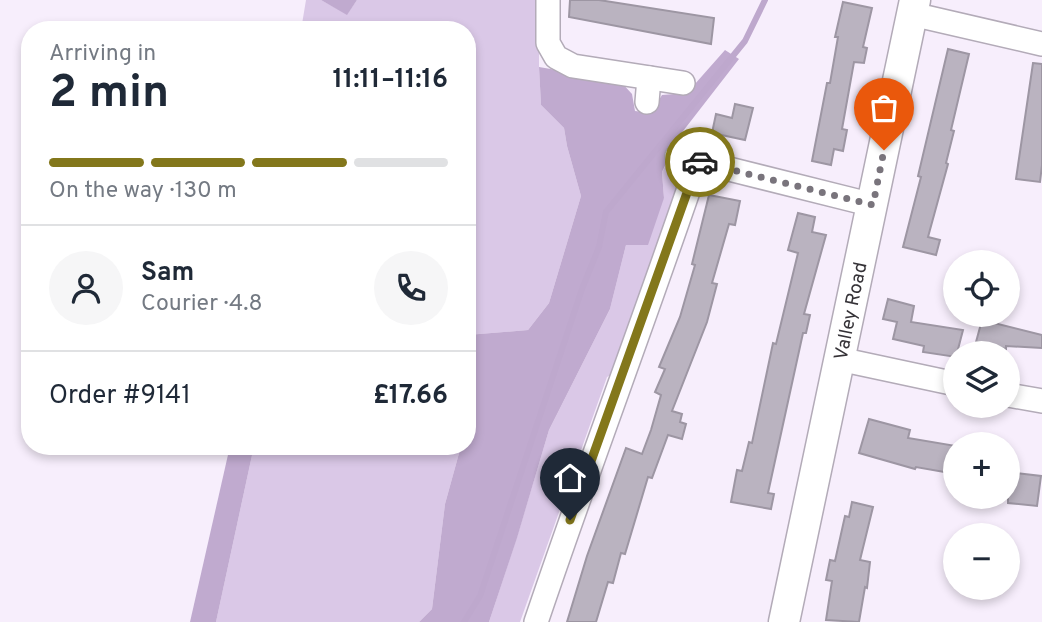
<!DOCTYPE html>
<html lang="en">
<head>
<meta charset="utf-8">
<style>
  :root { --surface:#fff; --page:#f6f6f7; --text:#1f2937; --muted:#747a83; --line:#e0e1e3; --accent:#83771b }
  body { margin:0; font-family:Overpass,sans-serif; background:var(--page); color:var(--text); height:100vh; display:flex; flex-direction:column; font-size:26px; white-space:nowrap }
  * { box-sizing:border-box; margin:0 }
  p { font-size:23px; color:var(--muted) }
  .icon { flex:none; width:38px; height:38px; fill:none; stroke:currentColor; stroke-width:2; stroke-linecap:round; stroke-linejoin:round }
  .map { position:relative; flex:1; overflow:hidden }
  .drawer { position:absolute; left:21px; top:21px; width:455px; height:434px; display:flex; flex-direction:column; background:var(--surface); border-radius:28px; box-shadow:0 4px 10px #0003 }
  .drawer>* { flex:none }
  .tools { position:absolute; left:943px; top:250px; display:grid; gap:14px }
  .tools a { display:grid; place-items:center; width:77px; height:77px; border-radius:50%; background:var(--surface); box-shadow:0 4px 10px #0003; font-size:35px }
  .pin { position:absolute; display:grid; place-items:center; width:60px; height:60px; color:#fff; margin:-72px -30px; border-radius:50% 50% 50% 0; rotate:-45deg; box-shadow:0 0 7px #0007 }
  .pin .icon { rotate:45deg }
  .courier { position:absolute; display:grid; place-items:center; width:70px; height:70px; margin:-35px; border:5px solid #83771b; border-radius:50%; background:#fff; color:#222; box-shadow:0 2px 9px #0007 }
  .headline em { font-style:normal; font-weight:700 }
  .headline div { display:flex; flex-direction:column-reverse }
  .headline { display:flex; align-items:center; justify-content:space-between; height:119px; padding:0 28px }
  h1 { font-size:46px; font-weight:700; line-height:52px }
  .bar { display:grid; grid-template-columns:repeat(4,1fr); gap:10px 7px; align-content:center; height:84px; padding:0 28px }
  .bar i { height:9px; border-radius:5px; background:var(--line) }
  .bar .current { background:var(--accent) }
  .bar p { grid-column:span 4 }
  .line { display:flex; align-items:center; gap:18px; padding:0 28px; border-top:2px solid var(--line) }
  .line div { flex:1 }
  .round { display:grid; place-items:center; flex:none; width:74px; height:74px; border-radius:37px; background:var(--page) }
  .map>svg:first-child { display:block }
  .green { fill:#dac8e7 }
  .forest { fill:#c0aacf }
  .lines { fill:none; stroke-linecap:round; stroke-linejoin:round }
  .stream { stroke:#bea8cd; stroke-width:6 }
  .building { fill:#bab3c0; stroke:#9d96a3; stroke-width:2 }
  .minor-casing { stroke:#b3abb8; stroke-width:26 }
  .tertiary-casing { stroke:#b3abb8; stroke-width:33 }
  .minor { stroke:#fff; stroke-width:23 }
  .tertiary { stroke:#fff; stroke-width:30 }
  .done { stroke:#79747c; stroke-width:7; stroke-dasharray:0 12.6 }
  .route { stroke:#83771b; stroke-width:9 }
  .labels { text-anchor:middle; stroke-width:5; stroke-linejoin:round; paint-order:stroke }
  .street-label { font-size:19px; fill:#353237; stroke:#fff }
</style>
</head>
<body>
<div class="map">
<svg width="1042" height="622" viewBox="0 0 1042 622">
  <rect width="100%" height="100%" fill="#f7eefc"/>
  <g class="green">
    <polygon points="306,0 321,0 347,14 357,0 539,0 539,67 541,105 564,128 567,146 581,196 549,303 528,330 467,335 467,30 301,30"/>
    <polygon points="666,165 676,168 682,186 616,372 607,377 520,622 489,622 517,537 549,430 610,309 626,245 664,198 662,172"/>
    <polygon points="254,446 461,446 445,504 432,609 419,622 216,622"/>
  </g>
  <g class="forest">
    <polygon points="321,0 357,0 347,15"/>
    <polygon points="725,50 739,59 680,135 662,172 664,198 648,245 626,245 610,309 549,430 517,538 489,622 419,622 432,609 445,504 461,446 467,446 467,335 528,330 549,303 581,196 567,146 564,128 541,105 539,67 620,81 632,94 635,111 651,113 662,95 687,93"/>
    <polygon points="230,446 254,446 216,622 190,622"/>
  </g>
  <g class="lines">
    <polyline class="stream" points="464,622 480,596 582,289 599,247 606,212 745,41 765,0"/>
  </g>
  <g class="building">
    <polygon points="570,0 599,0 714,18 711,44 569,17"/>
    <polygon points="843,2 872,8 863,47 867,48 864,63 854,62 842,129 847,130 843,151 834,149 831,165 812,161 827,83 830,83 838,37 835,37"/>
    <polygon points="948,49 969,54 951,130 954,131 946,163 948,164 928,237 940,240 936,255 903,247 921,177 918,176"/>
    <polygon points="1033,63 1042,64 1042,165 1040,182 1016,179"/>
    <polygon points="735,104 753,108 745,140 712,133 716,114 732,118"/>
    <polygon points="709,195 740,201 735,225 729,224 712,283 717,284 707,322 672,411 682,414 680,422 686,424 682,439 668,435 652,478 648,477 625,554 621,553 613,583 608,582 596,622 567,622 587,556 626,448 642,454 651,430 661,395 655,392 665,369 659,367 680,317 695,265 692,264"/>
    <polygon points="798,213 815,217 812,232 826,235 804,314 810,315 806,333 803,333 768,493 774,494 771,509 731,502 737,470 742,471 749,442 752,443 773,343 776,344 798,253 788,250"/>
    <polygon points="888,299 914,306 911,322 963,330 956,357 923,352 924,346 893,339 897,322 883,319"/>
    <polygon points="982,320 1042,335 1042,348 1006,346 1006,349 976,342"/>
    <polygon points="869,419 910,430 908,438 956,446 956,474 916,467 915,469 859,453"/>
    <polygon points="1008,472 1041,476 1037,506 1008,503"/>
    <polygon points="852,502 873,507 860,560 870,562 867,588 865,587 859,622 826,620 832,581 826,580 830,560 835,561 845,516 849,517"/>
  </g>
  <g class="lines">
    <defs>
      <g id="minor">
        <polyline points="548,0 548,43 556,57 573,66 683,83"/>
        <polyline points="912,14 1042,44"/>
        <polyline points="647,102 649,78"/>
        <polyline points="677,156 873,205"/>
        <polyline points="839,359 956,384"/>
        <polyline points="1008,395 1042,401"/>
        <path d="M 536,622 C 588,468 646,316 698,162"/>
      </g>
      <g id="tertiary">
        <path id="s1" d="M 784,622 L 915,0"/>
      </g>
    </defs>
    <use href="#minor" class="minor-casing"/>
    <use href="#tertiary" class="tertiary-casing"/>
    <use href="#minor" class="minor"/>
    <use href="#tertiary" class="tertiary"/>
  </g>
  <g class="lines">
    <polyline class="done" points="700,162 873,205 884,150"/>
    <polyline class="route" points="570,520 698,162 700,162"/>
  </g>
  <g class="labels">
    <g class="street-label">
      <text dy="7" stroke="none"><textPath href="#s1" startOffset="318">Valley Road</textPath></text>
    </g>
  </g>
</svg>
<div class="tools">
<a><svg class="icon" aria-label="locate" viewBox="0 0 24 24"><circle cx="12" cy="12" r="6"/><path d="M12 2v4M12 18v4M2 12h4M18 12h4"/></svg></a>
<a><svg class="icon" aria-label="layers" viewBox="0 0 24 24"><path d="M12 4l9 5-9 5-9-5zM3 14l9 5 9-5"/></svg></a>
<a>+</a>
<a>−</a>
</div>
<div class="pin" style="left:884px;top:150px;background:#ea580c"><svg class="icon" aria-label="bag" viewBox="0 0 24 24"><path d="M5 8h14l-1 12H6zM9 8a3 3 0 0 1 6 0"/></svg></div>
<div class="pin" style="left:570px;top:520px;background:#1f2937"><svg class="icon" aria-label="home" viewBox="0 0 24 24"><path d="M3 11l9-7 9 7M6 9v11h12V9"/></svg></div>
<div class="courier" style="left:700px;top:162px"><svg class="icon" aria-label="car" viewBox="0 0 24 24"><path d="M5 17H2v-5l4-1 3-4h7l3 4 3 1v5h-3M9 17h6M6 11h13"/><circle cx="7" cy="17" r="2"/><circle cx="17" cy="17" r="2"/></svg></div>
<section class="drawer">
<div class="headline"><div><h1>2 min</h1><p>Arriving in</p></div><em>11:11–11:16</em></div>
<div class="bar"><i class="current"></i><i class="current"></i><i class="current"></i><i></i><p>On the way · 130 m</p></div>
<div class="line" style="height:126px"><a class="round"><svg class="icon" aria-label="person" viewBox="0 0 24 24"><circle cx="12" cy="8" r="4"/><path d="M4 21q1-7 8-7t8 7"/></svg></a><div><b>Sam</b><p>Courier · 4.8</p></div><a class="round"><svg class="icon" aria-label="phone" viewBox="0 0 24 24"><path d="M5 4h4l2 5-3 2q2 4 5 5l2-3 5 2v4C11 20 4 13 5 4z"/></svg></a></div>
<div class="line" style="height:91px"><div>Order #9141</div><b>£17.66</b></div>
</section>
</div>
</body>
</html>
